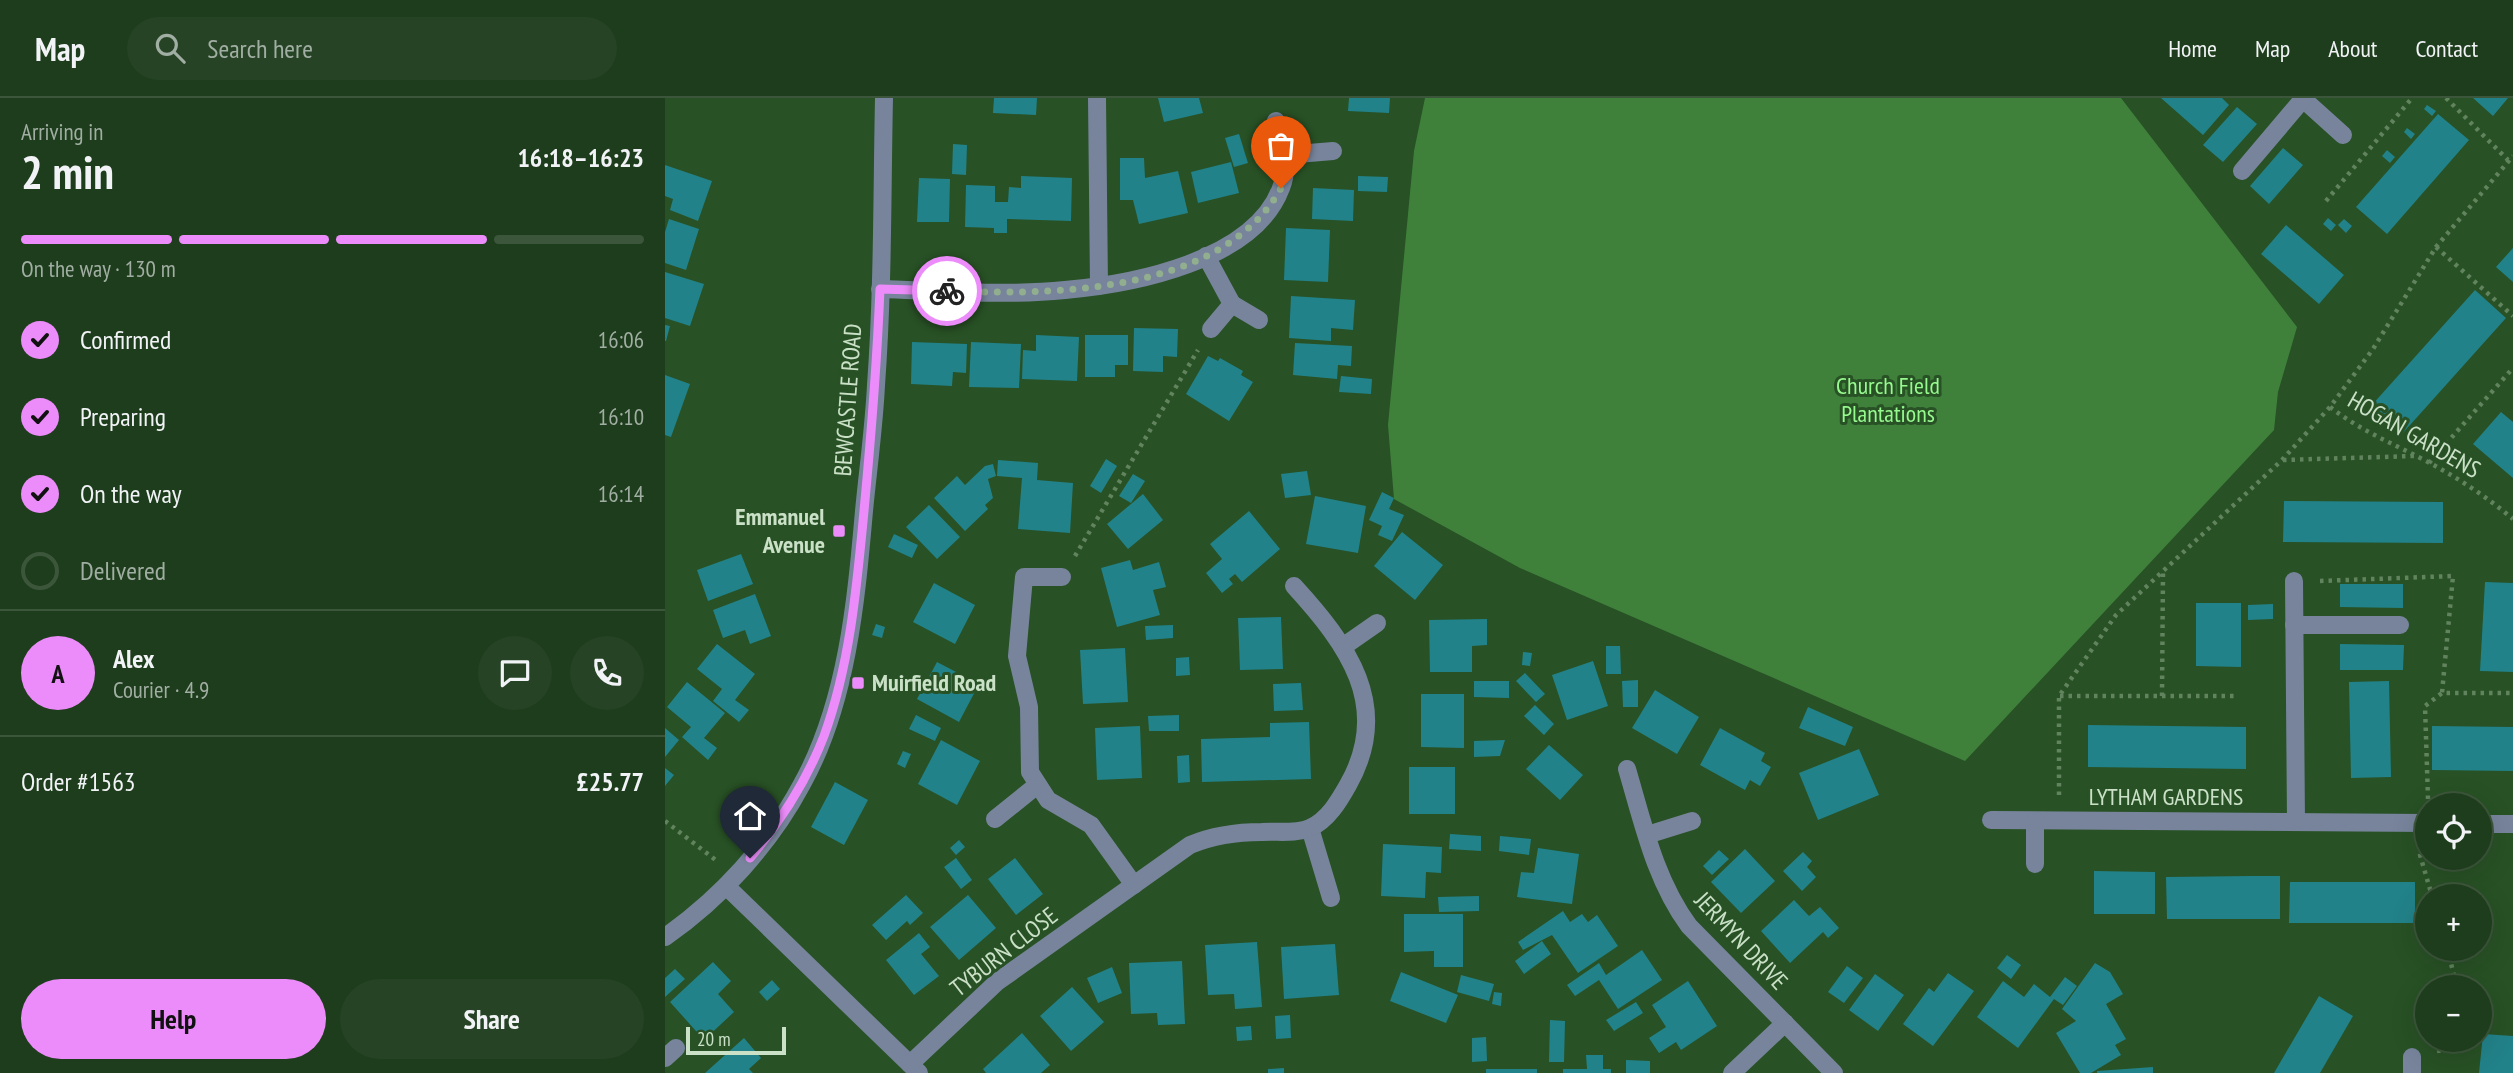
<!DOCTYPE html>
<html lang="en">
<head>
<meta charset="utf-8">
<style>
  :root { --surface:#1e3d1c; --page:#264425; --text:#f1f3f6; --muted:#a1aea3; --line:#3c563b; --accent:#ec8cfa }
  body { margin:0; font-family:"PT Sans Narrow",sans-serif; background:var(--page); color:var(--text); height:100vh; display:flex; flex-direction:column; font-size:26px; white-space:nowrap }
  * { box-sizing:border-box; margin:0 }
  p { font-size:23px; color:var(--muted) }
  .icon { flex:none; width:38px; height:38px; fill:none; stroke:currentColor; stroke-width:2; stroke-linecap:round; stroke-linejoin:round }
  .map { position:relative; flex:1; overflow:hidden }
  .details { display:flex; flex-direction:column; background:var(--surface); width:665px }
  .details>* { flex:none }
  .fabs { position:absolute; left:1750px; top:695px; display:grid; gap:14px }
  .fabs a { display:grid; place-items:center; width:77px; height:77px; border-radius:50%; background:var(--surface); box-shadow:0 7px 28px #0002,0 0 0 2px var(--line); font-size:35px }
  .scale { position:absolute; left:21px; bottom:18px; width:100px; box-sizing:border-box; padding-left:7px; border:4px solid #cae1c7; border-top:0; font-size:19px; line-height:24px; white-space:nowrap; color:#cae1c7; -webkit-text-stroke:5px #285125; paint-order:stroke }
  .pin { position:absolute; display:grid; place-items:center; width:60px; height:60px; color:#fff; margin:-72px -30px; border-radius:50% 50% 50% 0; rotate:-45deg; box-shadow:0 0 7px #0007 }
  .pin .icon { rotate:45deg }
  .courier { position:absolute; display:grid; place-items:center; width:70px; height:70px; margin:-35px; border:5px solid #ec8cfa; border-radius:50%; background:#fff; color:#222; box-shadow:0 2px 9px #0007 }
  .summary em { font-style:normal; font-weight:600 }
  .summary div { display:flex; flex-direction:column-reverse }
  .summary { display:flex; align-items:center; justify-content:space-between; height:119px; padding:0 21px }
  h1 { font-size:46px; font-weight:600; line-height:52px }
  .bar { display:grid; grid-template-columns:repeat(4,1fr); gap:10px 7px; align-content:center; height:84px; padding:0 21px }
  .bar i { height:9px; border-radius:5px; background:var(--line) }
  .bar .selected { background:var(--accent) }
  .bar p { grid-column:span 4 }
  .line { display:flex; align-items:center; gap:18px; padding:0 21px; border-top:2px solid var(--line) }
  .line div { flex:1 }
  .round { display:grid; place-items:center; flex:none; width:74px; height:74px; border-radius:37px; background:var(--page) }
  ol { padding:0 21px; list-style:none }
  li { display:flex; align-items:center; gap:21px; height:77px }
  li p { margin-inline-start:auto }
  li .icon { padding:7px; border-radius:50%; background:var(--accent); color:#111; stroke-width:4 }
  li:last-child { color:var(--muted) }
  li i { width:38px; height:38px; border:4px solid var(--line); border-radius:50% }
  .primary-button { display:flex; gap:14px; margin-top:auto; padding:14px 21px }
  .primary-button a { flex:1; height:80px; border-radius:42px; background:var(--accent); color:#111; font-size:28px; font-weight:600; line-height:80px; text-align:center }
  .primary-button a+a { background:var(--page); color:var(--text) }
  header { display:flex; align-items:center; gap:42px; box-sizing:border-box; height:98px; padding:0 35px; background:var(--surface); border-bottom:2px solid var(--line) }
  header strong { font-size:33px }
  nav { display:flex; gap:38px; margin-inline-start:auto; font-size:24px }
  .search { width:490px; height:63px; background:var(--page); display:flex; align-items:center; gap:18px; box-sizing:border-box; padding:0 24px; border-radius:38px; color:var(--muted); font-size:26px }
  main { display:flex; flex:1; min-height:0 }
  .map>svg:first-child { display:block }
  .green { fill:#3f813b }
  .building { fill:#228289 }
  .lines { fill:none; stroke-linecap:round; stroke-linejoin:round }
  .path { stroke:#61835e; stroke-width:4.5; stroke-dasharray:3.5 5; stroke-linecap:butt }
  .minor { stroke:#77849b; stroke-width:18 }
  .done { stroke:#91af8e; stroke-width:7; stroke-dasharray:0 12.6 }
  .route { stroke:#ec8cfa; stroke-width:9 }
  .poi-dot { fill:#ec8cfa; stroke:#285125; stroke-width:2.5 }
  .labels { text-anchor:middle; stroke-width:6; stroke-linejoin:round; paint-order:stroke }
  .park-label { font-size:24px; fill:#97fa8f; stroke:#285125 }
  .street-label { font-size:24px; fill:#cae1c7; stroke:#285125 }
  .poi-label { font-size:24px; font-weight:bold; fill:#cae1c7; stroke:#285125; text-anchor:end }
</style>
</head>
<body>
<header>
<strong>Map</strong>
<div class="search"><svg class="icon" aria-label="search" viewBox="0 0 24 24"><circle cx="10" cy="10" r="6"/><path d="M15 15l6 6"/></svg>Search here</div>
<nav><a>Home</a><a>Map</a><a>About</a><a>Contact</a></nav>
</header>
<main>
<section class="details">
<div class="summary"><div><h1>2 min</h1><p>Arriving in</p></div><em>16:18–16:23</em></div>
<div class="bar"><i class="selected"></i><i class="selected"></i><i class="selected"></i><i></i><p>On the way · 130 m</p></div>
<ol>
<li><svg class="icon" aria-label="check" viewBox="0 0 24 24"><path d="M5 12l5 5 9-10"/></svg>Confirmed<p>16:06</p></li>
<li><svg class="icon" aria-label="check" viewBox="0 0 24 24"><path d="M5 12l5 5 9-10"/></svg>Preparing<p>16:10</p></li>
<li><svg class="icon" aria-label="check" viewBox="0 0 24 24"><path d="M5 12l5 5 9-10"/></svg>On the way<p>16:14</p></li>
<li><i></i>Delivered</li>
</ol>
<div class="line" style="height:126px"><b class="round" style="background:var(--accent);color:#111">A</b><div><b>Alex</b><p>Courier · 4.9</p></div><a class="round"><svg class="icon" aria-label="chat" viewBox="0 0 24 24"><path d="M4 5h16v11H9l-5 4z"/></svg></a><a class="round"><svg class="icon" aria-label="phone" viewBox="0 0 24 24"><path d="M5 4h4l2 5-3 2q2 4 5 5l2-3 5 2v4C11 20 4 13 5 4z"/></svg></a></div>
<div class="line" style="height:91px"><div>Order #1563</div><b>£25.77</b></div>
<div class="primary-button"><a>Help</a><a>Share</a></div>
</section>
<div class="map">
<svg width="1848" height="975" viewBox="0 0 1848 975">
  <rect width="100%" height="100%" fill="#285125"/>
  <polygon class="green" points="760,0 1456,0 1632,229 1613,294 1609,332 1300,663 855,470 729,401 723,327 749,53"/>
  <g class="building">
    <polygon points="329,0 372,0 371,17 328,15"/>
    <polygon points="493,0 534,0 538,15 499,24"/>
    <polygon points="684,0 725,0 724,15 683,13"/>
    <polygon points="1496,0 1557,0 1564,7 1538,37"/>
    <polygon points="1808,0 1843,0 1828,18"/>
    <polygon points="1762,7 1771,13 1767,18 1759,11"/>
    <polygon points="1572,9 1592,26 1558,64 1538,47"/>
    <polygon points="1773,16 1804,42 1722,136 1691,109"/>
    <polygon points="1742,30 1750,36 1746,41 1739,34"/>
    <polygon points="574,36 583,65 569,69 560,40"/>
    <polygon points="288,46 302,47 301,77 287,76"/>
    <polygon points="1618,50 1638,67 1604,106 1585,88"/>
    <polygon points="1722,52 1730,59 1725,65 1717,58"/>
    <polygon points="455,60 479,60 480,80 513,73 523,115 474,126 468,102 455,102"/>
    <polygon points="566,64 574,95 533,105 526,74"/>
    <polygon points="0,67 47,83 33,123 5,112 8,101 0,98"/>
    <polygon points="356,78 407,80 406,123 342,121 342,135 329,135 329,130 300,129 301,87 330,88 330,104 343,104 344,89 356,90"/>
    <polygon points="693,78 723,79 722,94 693,93"/>
    <polygon points="254,80 285,81 284,124 252,124"/>
    <polygon points="648,90 689,92 688,123 647,121"/>
    <polygon points="1663,120 1671,127 1666,133 1658,126"/>
    <polygon points="4,121 34,131 21,172 0,165 0,134"/>
    <polygon points="1679,121 1687,128 1681,135 1673,127"/>
    <polygon points="1621,127 1679,177 1654,206 1596,156"/>
    <polygon points="621,130 665,132 663,184 619,182"/>
    <polygon points="1848,150 1848,184 1831,169"/>
    <polygon points="0,174 39,186 25,228 0,220"/>
    <polygon points="1810,192 1841,220 1737,336 1706,308"/>
    <polygon points="626,198 690,202 688,232 666,230 666,243 624,240"/>
    <polygon points="0,227 5,228 1,243 0,243"/>
    <polygon points="469,230 513,231 512,259 498,258 498,274 468,273"/>
    <polygon points="371,237 414,239 412,283 357,281 358,252 371,253"/>
    <polygon points="420,237 463,237 463,267 450,267 450,279 420,279"/>
    <polygon points="247,244 302,246 301,275 288,274 287,288 246,286"/>
    <polygon points="306,244 356,246 354,290 304,289"/>
    <polygon points="630,245 687,248 686,268 673,267 672,281 628,277"/>
    <polygon points="543,258 553,263 555,260 578,273 576,277 588,284 564,323 521,296"/>
    <polygon points="0,277 25,286 6,339 0,337"/>
    <polygon points="676,278 707,281 706,296 674,294"/>
    <polygon points="1836,314 1848,324 1848,380 1808,346"/>
    <polygon points="441,361 452,368 436,395 425,388"/>
    <polygon points="333,362 373,365 372,382 408,385 405,435 353,431 357,380 332,378"/>
    <polygon points="328,366 331,378 323,381 328,400 320,407 323,411 300,433 269,400 292,378 300,387 320,368"/>
    <polygon points="642,373 646,397 620,400 616,376"/>
    <polygon points="468,376 480,383 466,405 454,398"/>
    <polygon points="717,394 729,400 724,411 739,417 727,443 713,437 717,428 704,422"/>
    <polygon points="478,396 498,422 463,451 442,426"/>
    <polygon points="650,398 701,408 693,455 641,446"/>
    <polygon points="1619,403 1778,404 1778,445 1618,444"/>
    <polygon points="264,407 295,439 272,461 241,429"/>
    <polygon points="584,413 615,451 577,484 570,476 564,481 568,486 557,495 541,475 557,461 545,446"/>
    <polygon points="737,434 778,467 750,502 709,468"/>
    <polygon points="229,436 253,447 247,460 223,449"/>
    <polygon points="76,456 88,486 43,503 32,472"/>
    <polygon points="465,462 468,472 494,464 501,489 488,492 495,517 452,529 436,470"/>
    <polygon points="1820,484 1848,485 1848,574 1815,573"/>
    <polygon points="269,485 310,507 290,546 248,524"/>
    <polygon points="1675,486 1738,486 1738,510 1675,509"/>
    <polygon points="90,496 106,538 85,546 80,532 58,540 48,512"/>
    <polygon points="1531,505 1576,505 1576,569 1531,568"/>
    <polygon points="1608,506 1608,521 1583,522 1583,507"/>
    <polygon points="616,519 618,571 575,572 573,520"/>
    <polygon points="822,521 822,547 807,548 807,574 765,574 764,522"/>
    <polygon points="211,526 220,529 217,540 207,537"/>
    <polygon points="508,527 508,540 481,542 480,528"/>
    <polygon points="52,546 90,576 70,602 84,612 74,624 48,603 57,591 32,571"/>
    <polygon points="1675,546 1739,547 1738,572 1675,572"/>
    <polygon points="941,548 955,548 956,576 941,576"/>
    <polygon points="460,550 463,604 418,606 415,552"/>
    <polygon points="858,554 867,555 865,568 857,567"/>
    <polygon points="524,559 525,577 511,578 511,560"/>
    <polygon points="928,563 943,608 902,622 887,577"/>
    <polygon points="272,564 314,586 294,624 252,601"/>
    <polygon points="860,575 880,596 871,604 851,583"/>
    <polygon points="973,582 973,609 958,609 957,583"/>
    <polygon points="809,583 844,583 844,600 809,599"/>
    <polygon points="1724,583 1726,679 1686,680 1684,584"/>
    <polygon points="22,584 60,615 39,640 52,650 43,662 17,639 26,629 2,609"/>
    <polygon points="636,585 638,612 609,613 608,586"/>
    <polygon points="990,592 1034,619 1012,656 967,630"/>
    <polygon points="756,596 799,596 799,650 756,649"/>
    <polygon points="870,607 889,626 879,637 859,618"/>
    <polygon points="1143,609 1188,629 1180,648 1134,630"/>
    <polygon points="251,617 276,630 270,643 244,631"/>
    <polygon points="514,617 514,633 484,633 483,618"/>
    <polygon points="644,624 646,681 537,684 536,641 605,639 605,625"/>
    <polygon points="1423,627 1581,629 1581,671 1423,669"/>
    <polygon points="475,628 477,680 432,682 430,630"/>
    <polygon points="1767,628 1848,629 1848,673 1767,672"/>
    <polygon points="0,630 14,642 0,659"/>
    <polygon points="1055,630 1100,655 1096,663 1106,669 1095,688 1085,682 1080,692 1035,667"/>
    <polygon points="276,642 315,663 292,707 253,686"/>
    <polygon points="840,642 835,658 809,659 809,643"/>
    <polygon points="884,647 918,677 895,702 861,671"/>
    <polygon points="1194,651 1214,697 1153,722 1134,675"/>
    <polygon points="238,653 246,656 240,670 232,666"/>
    <polygon points="524,657 525,684 513,685 512,658"/>
    <rect x="744" y="669" width="46" height="47"/>
    <polygon points="0,670 9,677 0,688"/>
    <polygon points="170,684 203,702 179,747 146,729"/>
    <polygon points="785,736 816,738 816,753 784,751"/>
    <polygon points="835,738 866,741 864,757 834,753"/>
    <polygon points="294,742 300,749 291,757 285,750"/>
    <polygon points="718,746 777,749 776,775 761,774 760,800 716,798"/>
    <polygon points="873,750 914,756 907,806 852,799 856,774 869,775"/>
    <polygon points="1080,751 1110,783 1076,815 1046,784"/>
    <polygon points="1054,752 1064,761 1047,777 1038,768"/>
    <polygon points="1138,754 1147,763 1142,769 1151,779 1137,793 1118,773"/>
    <polygon points="291,760 307,782 296,791 279,769"/>
    <polygon points="350,760 378,796 351,817 323,781"/>
    <polygon points="1429,773 1490,774 1490,816 1429,816"/>
    <polygon points="1586,778 1615,778 1615,821 1502,821 1501,779"/>
    <polygon points="1625,784 1750,784 1750,825 1624,825"/>
    <polygon points="241,797 258,815 245,827 242,823 221,842 207,827"/>
    <polygon points="303,797 331,830 294,862 265,829"/>
    <polygon points="814,798 814,813 774,814 773,799"/>
    <polygon points="1129,802 1144,818 1155,809 1174,830 1163,840 1158,834 1125,865 1096,833"/>
    <polygon points="898,813 905,824 917,816 923,824 932,817 953,848 913,875 887,837 858,852 853,844"/>
    <polygon points="739,816 798,816 798,869 769,869 769,853 739,854"/>
    <polygon points="254,835 265,849 256,856 274,878 249,897 221,862"/>
    <polygon points="877,843 886,856 859,876 850,863"/>
    <polygon points="592,844 597,909 570,911 569,896 543,897 540,847"/>
    <polygon points="670,846 674,897 619,901 616,849"/>
    <polygon points="977,852 997,882 953,911 934,882 910,898 902,887 934,865 941,877"/>
    <polygon points="1342,857 1356,867 1346,881 1332,870"/>
    <polygon points="517,863 520,926 493,927 492,915 466,916 464,865"/>
    <polygon points="48,864 66,883 53,896 69,914 39,942 5,904"/>
    <polygon points="1430,865 1445,874 1458,896 1441,906 1461,941 1450,947 1456,957 1426,975 1415,975 1391,935 1411,923 1397,911"/>
    <polygon points="1182,868 1198,880 1179,905 1163,894"/>
    <polygon points="447,869 457,895 433,905 422,880"/>
    <polygon points="10,871 20,881 0,899 0,880"/>
    <polygon points="736,874 793,897 781,925 725,903"/>
    <polygon points="1283,875 1309,893 1268,948 1238,926 1264,890 1269,894"/>
    <polygon points="1210,876 1239,897 1213,933 1184,912"/>
    <polygon points="796,877 829,886 824,903 792,894"/>
    <polygon points="1400,879 1412,888 1398,907 1389,901 1353,950 1312,919 1338,883 1359,899 1369,886 1385,899"/>
    <polygon points="107,882 115,891 102,903 94,894"/>
    <polygon points="1023,883 1052,928 1016,952 1011,944 994,955 984,940 1001,929 987,907"/>
    <polygon points="407,889 439,924 406,953 375,918"/>
    <polygon points="829,894 837,895 836,908 827,906"/>
    <polygon points="1654,898 1688,918 1655,975 1609,975"/>
    <polygon points="971,904 978,915 949,933 941,922"/>
    <polygon points="625,917 626,940 611,941 610,918"/>
    <polygon points="885,922 900,923 899,964 884,964"/>
    <polygon points="586,928 587,942 572,943 571,929"/>
    <polygon points="357,935 385,967 376,975 321,975 318,971"/>
    <polygon points="1818,936 1848,938 1848,975 1814,975"/>
    <polygon points="821,939 822,963 807,964 807,940"/>
    <polygon points="79,940 96,960 84,971 88,975 40,975"/>
    <polygon points="921,957 938,957 938,971 946,971 946,975 898,975 898,971 922,971"/>
    <polygon points="961,962 985,963 985,975 961,975"/>
    <polygon points="1488,969 1488,975 1432,975 1432,973"/>
    <polygon points="619,970 619,975 603,975 603,971"/>
    <rect x="821" y="971" width="51" height="4"/>
  </g>
  <g class="lines">
    <g class="path">
      <polyline points="1781,0 1843,62"/>
      <polyline points="1661,103 1747,0"/>
      <polyline points="1771,149 1848,218"/>
      <path d="M 1665,309 C 1696,333 1729,346 1763,364 C 1793,380 1822,399 1848,421"/>
      <polyline points="1618,362 1749,358"/>
      <polyline points="1764,365 1848,270"/>
      <polyline points="410,458 533,252"/>
      <polyline points="1655,483 1788,478 1777,595"/>
      <polyline points="1395,598 1497,598 1498,474"/>
      <polyline points="1497,598 1571,598"/>
      <polyline points="1394,697 1394,598 1451,517 1617,362 1665,309 1708,251 1771,149 1848,58"/>
      <polyline points="1763,701 1760,608 1777,595 1848,595"/>
      <polyline points="0,723 52,763"/>
      <polyline points="1757,748 1755,757 1767,798"/>
      <polyline points="1782,850 1792,889"/>
      <polyline points="1772,953 1778,952 1780,942"/>
    </g>
    <g class="minor">
      <polyline points="432,0 434,188"/>
      <polyline points="1637,0 1678,37"/>
      <polyline points="620,57 668,53"/>
      <polyline points="1577,73 1638,1"/>
      <polyline points="541,158 567,206"/>
      <path d="M 215,191 C 276,193 339,198 400,192 C 468,186 589,163 616,90 C 625,68 618,45 611,23"/>
      <polyline points="546,231 567,206 594,222"/>
      <polyline points="397,479 359,479 352,558 364,609 365,674 383,702 426,727 469,787"/>
      <polyline points="1629,483 1631,724"/>
      <polyline points="1629,527 1735,527"/>
      <polyline points="679,548 712,525"/>
      <path d="M 962,671 C 978,725 990,782 1024,828 L 1169,975"/>
      <polyline points="330,721 371,688"/>
      <polyline points="1326,722 1762,725"/>
      <polyline points="1815,726 1848,726"/>
      <polyline points="645,730 666,800"/>
      <polyline points="982,737 1027,723"/>
      <polyline points="1370,766 1370,723"/>
      <polyline points="61,788 254,975"/>
      <path d="M 0,839 C 56,800 105,746 137,686 C 182,605 191,504 199,413 C 203,371 209,329 211,287 C 218,192 217,95 219,0"/>
      <polyline points="0,960 11,950"/>
      <path d="M 245,966 L 332,884 L 525,747 C 549,737 571,734 597,734 C 613,733 630,736 645,730 C 663,722 674,703 683,687 C 728,608 682,546 629,488"/>
      <polyline points="1067,975 1120,925"/>
      <polyline points="1747,975 1747,959"/>
    </g>
  </g>
  <g class="lines">
    <path class="done" d="M 282,193 C 388,197 557,196 616,90"/>
    <path class="route" d="M 85,760 C 116,723 142,682 159,638 C 185,567 192,487 199,413 C 206,339 212,265 215,191 L 282,193"/>
  </g>
  <g class="poi-dot">
    <rect x="167" y="426" width="14" height="14" rx="3.5"/>
    <rect x="186" y="578" width="14" height="14" rx="3.5"/>
  </g>
  <g class="labels">
    <g class="park-label">
      <text x="1223" y="296">Church Field<tspan x="1223" dy="28">Plantations</tspan></text>
    </g>
    <g class="street-label">
      <text transform="translate(183 302) rotate(-86)" y="8">BEWCASTLE ROAD</text>
      <text transform="translate(1749 337) rotate(30)" y="8">HOGAN GARDENS</text>
      <text x="1501" y="707">LYTHAM GARDENS</text>
      <text transform="translate(1076 843) rotate(47)" y="8">JERMYN DRIVE</text>
      <text transform="translate(339 854) rotate(-38)" y="8">TYBURN CLOSE</text>
    </g>
    <g class="poi-label">
      <text x="160" y="427">Emmanuel<tspan x="160" dy="28">Avenue</tspan></text>
      <text x="207" y="593" text-anchor="start">Muirfield Road</text>
    </g>
  </g>
</svg>
<div class="fabs">
<a><svg class="icon" aria-label="locate" viewBox="0 0 24 24"><circle cx="12" cy="12" r="6"/><path d="M12 2v4M12 18v4M2 12h4M18 12h4"/></svg></a>
<a>+</a>
<a>−</a>
</div>
<div class="scale">20 m</div>
<div class="pin" style="left:616px;top:90px;background:#ea580c"><svg class="icon" aria-label="bag" viewBox="0 0 24 24"><path d="M5 8h14l-1 12H6zM9 8a3 3 0 0 1 6 0"/></svg></div>
<div class="pin" style="left:85px;top:760px;background:#1f2937"><svg class="icon" aria-label="home" viewBox="0 0 24 24"><path d="M3 11l9-7 9 7M6 9v11h12V9"/></svg></div>
<div class="courier" style="left:282px;top:193px"><svg class="icon" aria-label="bike" viewBox="0 0 24 24"><circle cx="6" cy="16" r="4"/><circle cx="18" cy="16" r="4"/><path d="M6 16l4-8h5l3 8M10 8l3 8H6M13 5h3"/></svg></div>
</div>
</main>
</body>
</html>
